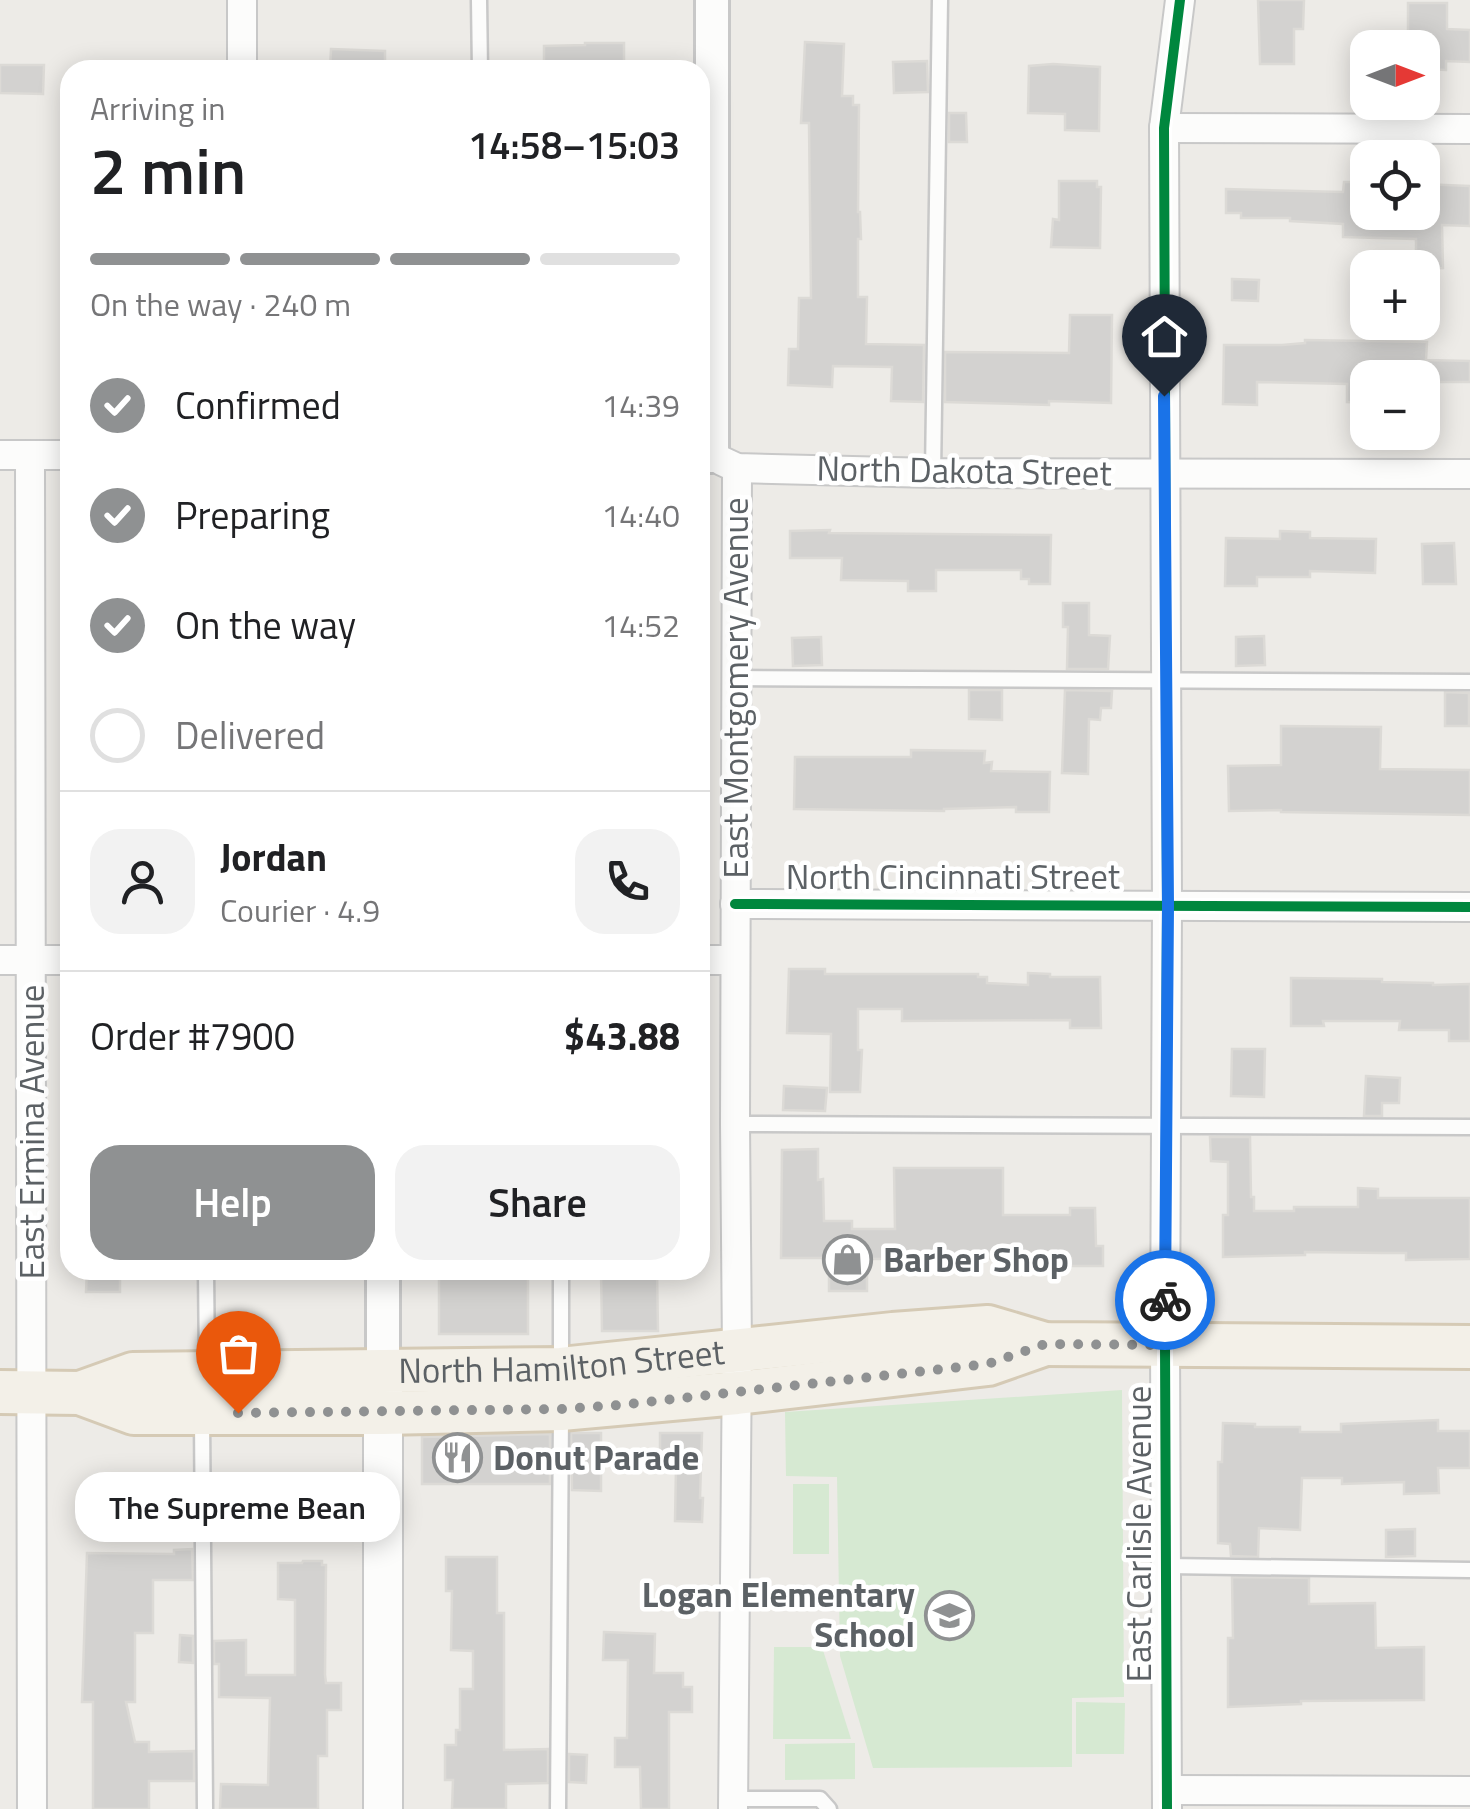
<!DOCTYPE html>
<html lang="en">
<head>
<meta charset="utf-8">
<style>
  :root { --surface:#fff; --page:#f2f2f2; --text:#202124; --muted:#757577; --line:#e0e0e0; --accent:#8f9192 }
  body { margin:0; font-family:"Titillium Web",sans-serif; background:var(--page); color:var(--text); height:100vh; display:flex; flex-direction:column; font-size:38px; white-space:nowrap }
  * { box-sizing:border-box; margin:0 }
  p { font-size:32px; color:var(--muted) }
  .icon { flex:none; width:55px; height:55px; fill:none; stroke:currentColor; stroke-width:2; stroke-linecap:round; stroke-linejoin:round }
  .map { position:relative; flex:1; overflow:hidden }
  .sheet { position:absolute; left:60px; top:60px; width:650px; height:1220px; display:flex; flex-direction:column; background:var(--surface); border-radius:30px; box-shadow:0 5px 25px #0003 }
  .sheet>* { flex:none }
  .needle { width:65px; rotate:90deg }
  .fabs { position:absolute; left:1350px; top:30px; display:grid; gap:20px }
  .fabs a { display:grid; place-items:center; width:90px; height:90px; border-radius:20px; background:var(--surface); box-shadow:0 5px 25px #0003; font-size:50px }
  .pin { position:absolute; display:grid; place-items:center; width:85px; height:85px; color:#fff; margin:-102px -42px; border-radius:50% 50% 50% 0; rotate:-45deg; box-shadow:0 0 10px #0007 }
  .pin .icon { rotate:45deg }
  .courier { position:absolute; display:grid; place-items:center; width:100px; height:100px; margin:-50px; border:8px solid #1a73e8; border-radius:50%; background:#fff; color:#222; box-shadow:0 2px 12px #0007 }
  .bubble { position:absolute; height:70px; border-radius:30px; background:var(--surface); box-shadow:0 5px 25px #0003; font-size:32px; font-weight:600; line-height:70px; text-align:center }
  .overview em { font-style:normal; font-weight:600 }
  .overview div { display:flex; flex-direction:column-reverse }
  .overview { display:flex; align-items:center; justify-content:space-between; height:170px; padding:0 30px }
  h1 { font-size:65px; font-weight:600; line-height:75px }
  .bar { display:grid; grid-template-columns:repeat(4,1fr); gap:15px 10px; align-content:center; height:120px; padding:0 30px }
  .bar i { height:12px; border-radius:8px; background:var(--line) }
  .bar .on { background:var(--accent) }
  .bar p { grid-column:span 4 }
  .line { display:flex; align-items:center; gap:25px; padding:0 30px; border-top:2px solid var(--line) }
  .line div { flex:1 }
  .round { display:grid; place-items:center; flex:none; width:105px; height:105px; border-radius:30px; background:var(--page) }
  ol { padding:0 30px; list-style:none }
  li { display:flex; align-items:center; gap:30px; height:110px }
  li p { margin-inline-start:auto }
  li .icon { padding:10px; border-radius:50%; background:var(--accent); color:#fff; stroke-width:4 }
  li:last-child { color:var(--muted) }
  li i { width:55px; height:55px; border:5px solid var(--line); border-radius:50% }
  .action { display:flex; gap:20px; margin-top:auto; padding:20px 30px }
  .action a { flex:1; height:115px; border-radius:30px; background:var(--accent); color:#fff; font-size:40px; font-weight:600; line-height:115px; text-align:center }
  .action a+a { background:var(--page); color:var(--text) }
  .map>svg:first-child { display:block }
  .green { fill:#d6e9d2 }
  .building { fill:#d3d2d0; stroke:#dcdad6; stroke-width:2.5 }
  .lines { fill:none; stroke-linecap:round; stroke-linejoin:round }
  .service-casing { stroke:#c8c8c8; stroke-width:19 }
  .minor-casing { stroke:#c8c8c8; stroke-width:32 }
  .tertiary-casing { stroke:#c8c8c8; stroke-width:38 }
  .secondary-casing { stroke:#c9c9c9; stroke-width:42 }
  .primary-casing { stroke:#d5cab5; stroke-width:48 }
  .service { stroke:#fcfcfb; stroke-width:14 }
  .minor { stroke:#fcfcfb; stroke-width:28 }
  .tertiary { stroke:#fcfcfb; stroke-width:32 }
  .secondary { stroke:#fcfcfb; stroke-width:38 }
  .primary { stroke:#f3f0e8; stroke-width:42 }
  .cycleway-casing { stroke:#fff; stroke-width:16 }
  .cycleway { stroke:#00873e; stroke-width:10 }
  .done { stroke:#8f9192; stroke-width:10; stroke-dasharray:0 18 }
  .route { stroke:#1a73e8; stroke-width:12 }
  .labels { text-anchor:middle; stroke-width:9; stroke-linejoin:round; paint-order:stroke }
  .street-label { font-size:35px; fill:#5c6165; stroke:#fff }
  .poi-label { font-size:35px; font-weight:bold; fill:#5c6165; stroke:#fff; text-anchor:start }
</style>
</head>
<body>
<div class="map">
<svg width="1470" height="1809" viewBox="0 0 1470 1809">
  <rect width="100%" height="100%" fill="#edebe7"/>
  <g class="green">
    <polygon points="1122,1390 1124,1697 1072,1698 1072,1767 873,1768 840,1656 837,1477 786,1476 785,1412"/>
    <rect x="793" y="1484" width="36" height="70"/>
    <polygon points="774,1647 822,1647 851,1739 773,1739"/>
    <polygon points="1076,1702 1125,1703 1124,1754 1076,1754"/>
    <polygon points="855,1743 855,1779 785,1780 785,1744"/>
  </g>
  <g class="building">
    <polygon points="1258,0 1304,0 1303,29 1294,29 1294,64 1260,64"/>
    <polygon points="1408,3 1447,3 1447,29 1470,30 1470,62 1446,61 1446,70 1422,69 1422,48 1408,48"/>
    <polygon points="805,42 844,44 842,96 853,96 853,105 859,105 858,212 860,212 861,239 858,239 858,297 867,297 866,344 924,345 923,402 891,401 892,367 833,366 832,387 788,385 789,349 798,349 799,298 811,298 809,123 801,123"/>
    <polygon points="585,43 624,43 624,70 544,70 544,46 585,45"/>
    <polygon points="331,49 385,51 385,70 330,70"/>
    <polygon points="927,61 928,92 894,93 893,62"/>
    <polygon points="1053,64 1100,67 1099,131 1065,130 1065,114 1028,113 1029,66"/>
    <polygon points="0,65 44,65 43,94 0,93"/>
    <polygon points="949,113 966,113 967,142 949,142"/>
    <polygon points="1059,181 1097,181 1097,187 1101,187 1100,248 1051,247 1053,219 1059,220"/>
    <polygon points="1344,182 1368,182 1368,212 1422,212 1422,184 1470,186 1470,226 1442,225 1443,268 1422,269 1416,268 1416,239 1343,237 1343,224 1290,221 1290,218 1241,218 1241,213 1226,213 1226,189 1343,192"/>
    <polygon points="1232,279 1259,280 1258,301 1232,300"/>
    <polygon points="1070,315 1112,315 1111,403 1049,401 1049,405 945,402 945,352 1069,353"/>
    <polygon points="1305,340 1427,342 1426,360 1470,361 1470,382 1422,382 1422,378 1368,378 1368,403 1347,402 1347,384 1257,382 1257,405 1223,404 1224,345 1282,345 1305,343"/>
    <polygon points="830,530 829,533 1051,535 1050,584 1029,584 1029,579 1021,579 1021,570 936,570 936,591 908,591 908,581 841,580 842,558 790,558 790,531"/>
    <polygon points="1280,531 1310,532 1310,538 1376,539 1375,573 1310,571 1310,577 1257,577 1257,586 1225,586 1226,538 1280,539"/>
    <polygon points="1454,543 1456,584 1423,584 1422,544"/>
    <polygon points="1063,603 1089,603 1089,635 1110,636 1108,669 1067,669 1068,627 1063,627"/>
    <polygon points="1264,636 1265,665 1236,666 1236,637"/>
    <polygon points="821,637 822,665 793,666 792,638"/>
    <polygon points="969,690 1002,690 1002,720 969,719"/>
    <polygon points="1065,690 1112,691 1111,708 1101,708 1100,720 1089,719 1088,774 1062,773"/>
    <polygon points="1445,692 1469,693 1469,726 1445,726"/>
    <polygon points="1281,726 1381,727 1380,769 1470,770 1470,815 1281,812 1281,810 1229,811 1228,766 1281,765"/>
    <polygon points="911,750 985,751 984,763 992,762 991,771 1050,772 1049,812 1016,812 1016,807 944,809 944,811 794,809 795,757 911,757"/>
    <polygon points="789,969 825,969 825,974 978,974 978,977 987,977 987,983 1028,985 1028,973 1050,974 1050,977 1100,977 1101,1028 1070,1028 1070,1020 902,1021 902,1009 858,1009 858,1050 862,1050 860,1092 830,1092 831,1034 787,1033"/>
    <polygon points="1291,978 1382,979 1382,982 1433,983 1433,985 1470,984 1470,1041 1449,1041 1449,1030 1399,1030 1400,1021 1323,1021 1324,1026 1291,1026"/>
    <polygon points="1232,1049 1265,1049 1264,1097 1231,1096"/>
    <polygon points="1366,1076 1400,1078 1399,1103 1382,1103 1382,1116 1364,1116"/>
    <polygon points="784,1086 827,1088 825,1111 783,1110"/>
    <polygon points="1210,1137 1250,1137 1251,1197 1254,1197 1254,1211 1294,1211 1294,1207 1358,1207 1358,1188 1378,1189 1378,1198 1470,1198 1470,1259 1406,1260 1406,1253 1383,1253 1305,1252 1305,1255 1223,1257 1223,1215 1228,1215 1228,1162 1211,1161"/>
    <polygon points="818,1149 818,1180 823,1179 824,1221 852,1221 852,1229 895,1229 894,1168 1003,1168 1003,1215 1070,1215 1070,1208 1095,1208 1096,1246 1103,1246 1103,1266 1071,1266 1071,1258 867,1259 867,1291 829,1291 829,1258 781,1258 782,1150"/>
    <polygon points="87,1270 120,1270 120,1292 86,1292"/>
    <rect x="439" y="1270" width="89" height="64"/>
    <polygon points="601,1270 657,1270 658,1331 602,1331"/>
    <polygon points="1438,1420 1438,1431 1470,1431 1470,1468 1438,1468 1439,1493 1404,1494 1404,1482 1342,1484 1342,1478 1302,1478 1300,1530 1259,1528 1258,1557 1231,1556 1230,1544 1218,1543 1218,1462 1222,1462 1223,1423 1255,1424 1255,1427 1300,1427 1300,1432 1341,1432 1341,1424"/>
    <polygon points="571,1433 601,1433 601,1491 572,1490"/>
    <polygon points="660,1433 702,1433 700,1498 703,1498 702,1522 675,1521 676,1468 660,1468"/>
    <polygon points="550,1434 550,1484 422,1484 422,1437"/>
    <polygon points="1415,1529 1415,1556 1386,1557 1386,1530"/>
    <polygon points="192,1549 193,1580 153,1580 153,1633 135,1633 135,1702 126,1702 135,1742 149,1742 149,1752 194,1751 194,1781 149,1781 149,1809 93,1809 93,1702 82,1702 87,1553 174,1554 174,1550"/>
    <polygon points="446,1557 497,1557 497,1613 504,1613 504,1750 548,1749 548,1783 506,1784 506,1809 452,1809 453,1780 445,1780 445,1745 456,1745 456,1730 460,1730 460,1689 473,1689 473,1651 451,1650 452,1591 446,1591"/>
    <polygon points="303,1561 322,1561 322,1565 326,1565 325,1675 326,1683 341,1683 341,1710 327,1710 327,1756 318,1756 318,1809 220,1809 221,1784 268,1785 270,1698 219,1697 219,1664 214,1664 214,1641 246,1640 246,1675 295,1675 295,1600 278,1599 278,1563 302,1563"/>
    <polygon points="1232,1577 1309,1578 1309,1604 1375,1603 1376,1648 1424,1647 1424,1700 1301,1701 1301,1704 1228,1707 1228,1638 1233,1638"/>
    <polygon points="604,1632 655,1634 654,1673 683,1673 683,1687 692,1687 692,1712 669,1712 669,1809 641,1809 640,1767 615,1767 615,1738 627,1738 628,1660 603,1660"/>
    <polygon points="180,1635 193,1636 193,1663 179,1662"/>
    <polygon points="569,1754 587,1755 586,1783 569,1782"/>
  </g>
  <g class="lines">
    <defs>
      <g id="service">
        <polyline points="479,0 480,70"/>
        <polyline points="933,473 940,0"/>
        <polyline points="736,678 1470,682"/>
        <polyline points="735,1124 1470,1127"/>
        <polyline points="206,1270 207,1369"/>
        <polyline points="561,1270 561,1364"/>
        <polyline points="202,1419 205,1809"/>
        <polyline points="1167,1566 1470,1570"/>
        <polyline points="733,1799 820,1799 829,1809"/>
        <polyline points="558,1809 561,1415"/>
      </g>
      <g id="minor">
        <polyline points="242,0 242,70"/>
        <polyline points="1164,128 1470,129"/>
        <polyline points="0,455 70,455"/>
        <polyline points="30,455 32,1809"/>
        <polyline points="722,461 737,468 933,473 1470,474"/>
        <polyline points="735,904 1470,907"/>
        <polyline points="0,960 70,960"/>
        <polyline points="700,960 735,960"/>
        <polyline points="1167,1790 1470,1791"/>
        <polyline points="733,1809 737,1352 735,1124 737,468"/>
        <polyline points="1167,1809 1165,1345 1167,905 1164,128 1180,0"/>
      </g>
      <g id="tertiary">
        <polyline points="700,456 712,456 712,0"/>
        <polyline points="383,1270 383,1372"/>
      </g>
      <polyline id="secondary" points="383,1384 383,1809"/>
      <g id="primary">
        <polyline points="0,1392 80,1393 134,1413 383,1413 561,1409 737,1393 988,1364 1045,1344"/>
        <path id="s1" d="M 80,1393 L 133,1374 L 561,1369 L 893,1334 L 988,1327 L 1045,1344 L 1470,1347"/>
      </g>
    </defs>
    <use href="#service" class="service-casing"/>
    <use href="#minor" class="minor-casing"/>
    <use href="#tertiary" class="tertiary-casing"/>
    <use href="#secondary" class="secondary-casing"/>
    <use href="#primary" class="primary-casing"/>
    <use href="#service" class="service"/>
    <use href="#minor" class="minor"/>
    <use href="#tertiary" class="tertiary"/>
    <use href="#secondary" class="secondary"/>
    <use href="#primary" class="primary"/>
    <defs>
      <g id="cycleway">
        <polyline points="735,904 1470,907"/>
        <polyline points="1167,1809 1165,1345 1167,905 1164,128 1180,0"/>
      </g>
    </defs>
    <use href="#cycleway" class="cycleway-casing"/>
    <use href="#cycleway" class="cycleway"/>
  </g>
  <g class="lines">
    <polyline class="done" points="238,1413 561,1409 621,1405 988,1364 1045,1344 1165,1345 1165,1300"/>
    <polyline class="route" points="1164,396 1168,906 1165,1300"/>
  </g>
  <defs>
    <symbol id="shop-ring" viewBox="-11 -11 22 22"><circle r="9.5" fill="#fff" stroke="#8f9192" stroke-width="1.5"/><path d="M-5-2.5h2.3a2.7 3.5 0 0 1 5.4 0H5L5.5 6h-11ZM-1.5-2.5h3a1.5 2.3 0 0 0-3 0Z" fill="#8f9192"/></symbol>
    <symbol id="restaurant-ring" viewBox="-11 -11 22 22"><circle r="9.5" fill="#fff" stroke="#8f9192" stroke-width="1.5"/><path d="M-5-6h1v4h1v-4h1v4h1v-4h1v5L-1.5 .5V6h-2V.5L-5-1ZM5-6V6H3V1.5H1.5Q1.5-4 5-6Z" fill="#8f9192"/></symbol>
    <symbol id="school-ring" viewBox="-11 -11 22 22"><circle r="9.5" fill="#fff" stroke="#8f9192" stroke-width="1.5"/><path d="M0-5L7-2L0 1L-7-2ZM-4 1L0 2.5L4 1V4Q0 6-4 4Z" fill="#8f9192"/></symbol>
  </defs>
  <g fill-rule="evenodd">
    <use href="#shop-ring" x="820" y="1232" width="55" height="55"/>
    <use href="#restaurant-ring" x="430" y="1430" width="55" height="55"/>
    <use href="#school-ring" x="922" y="1588" width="55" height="55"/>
  </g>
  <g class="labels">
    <g class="street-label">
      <text transform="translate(964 471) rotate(1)" y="12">North Dakota Street</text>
      <text transform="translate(736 688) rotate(-90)" y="12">East Montgomery Avenue</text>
      <text x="953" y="889">North Cincinnati Street</text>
      <text transform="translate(32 1132) rotate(-90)" y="12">East Ermina Avenue</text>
      <text dy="12" stroke="none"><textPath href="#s1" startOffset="485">North Hamilton Street</textPath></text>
      <text transform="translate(1139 1534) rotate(-90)" y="12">East Carlisle Avenue</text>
    </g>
    <g class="poi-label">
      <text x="883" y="1272">Barber Shop</text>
      <text x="493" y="1470">Donut Parade</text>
      <text x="915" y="1607" text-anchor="end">Logan Elementary<tspan x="915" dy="40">School</tspan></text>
    </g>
  </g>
</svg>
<div class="fabs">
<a><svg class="needle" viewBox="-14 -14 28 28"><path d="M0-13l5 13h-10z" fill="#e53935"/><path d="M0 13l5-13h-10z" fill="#757577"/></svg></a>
<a><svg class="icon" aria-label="locate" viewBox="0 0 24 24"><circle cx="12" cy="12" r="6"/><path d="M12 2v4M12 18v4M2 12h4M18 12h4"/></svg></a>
<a>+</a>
<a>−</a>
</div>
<div class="pin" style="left:238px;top:1413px;background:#ea580c"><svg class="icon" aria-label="bag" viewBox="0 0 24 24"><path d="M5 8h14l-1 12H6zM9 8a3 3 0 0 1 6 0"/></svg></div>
<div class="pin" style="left:1164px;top:396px;background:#1f2937"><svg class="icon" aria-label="home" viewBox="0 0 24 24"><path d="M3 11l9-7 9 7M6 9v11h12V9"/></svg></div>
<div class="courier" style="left:1165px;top:1300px"><svg class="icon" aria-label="bike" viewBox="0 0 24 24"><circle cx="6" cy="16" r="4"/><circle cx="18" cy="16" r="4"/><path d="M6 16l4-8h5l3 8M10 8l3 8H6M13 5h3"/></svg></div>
<div class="bubble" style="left:75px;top:1472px;width:325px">The Supreme Bean</div>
<section class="sheet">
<div class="overview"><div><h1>2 min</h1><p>Arriving in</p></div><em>14:58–15:03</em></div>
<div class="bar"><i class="on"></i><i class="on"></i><i class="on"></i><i></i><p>On the way · 240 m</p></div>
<ol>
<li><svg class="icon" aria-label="check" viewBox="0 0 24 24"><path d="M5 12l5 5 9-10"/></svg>Confirmed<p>14:39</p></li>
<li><svg class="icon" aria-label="check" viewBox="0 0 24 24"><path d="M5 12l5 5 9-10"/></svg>Preparing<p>14:40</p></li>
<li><svg class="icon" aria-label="check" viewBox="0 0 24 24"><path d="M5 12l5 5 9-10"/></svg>On the way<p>14:52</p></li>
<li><i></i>Delivered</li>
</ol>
<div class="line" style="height:180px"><a class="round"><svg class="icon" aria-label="person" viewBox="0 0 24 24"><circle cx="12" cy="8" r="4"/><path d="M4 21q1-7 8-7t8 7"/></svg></a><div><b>Jordan</b><p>Courier · 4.9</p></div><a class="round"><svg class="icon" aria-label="phone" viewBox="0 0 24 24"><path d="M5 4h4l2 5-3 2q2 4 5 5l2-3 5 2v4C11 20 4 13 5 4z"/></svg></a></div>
<div class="line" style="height:130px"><div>Order #7900</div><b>$43.88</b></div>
<div class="action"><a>Help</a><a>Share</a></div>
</section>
</div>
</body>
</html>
